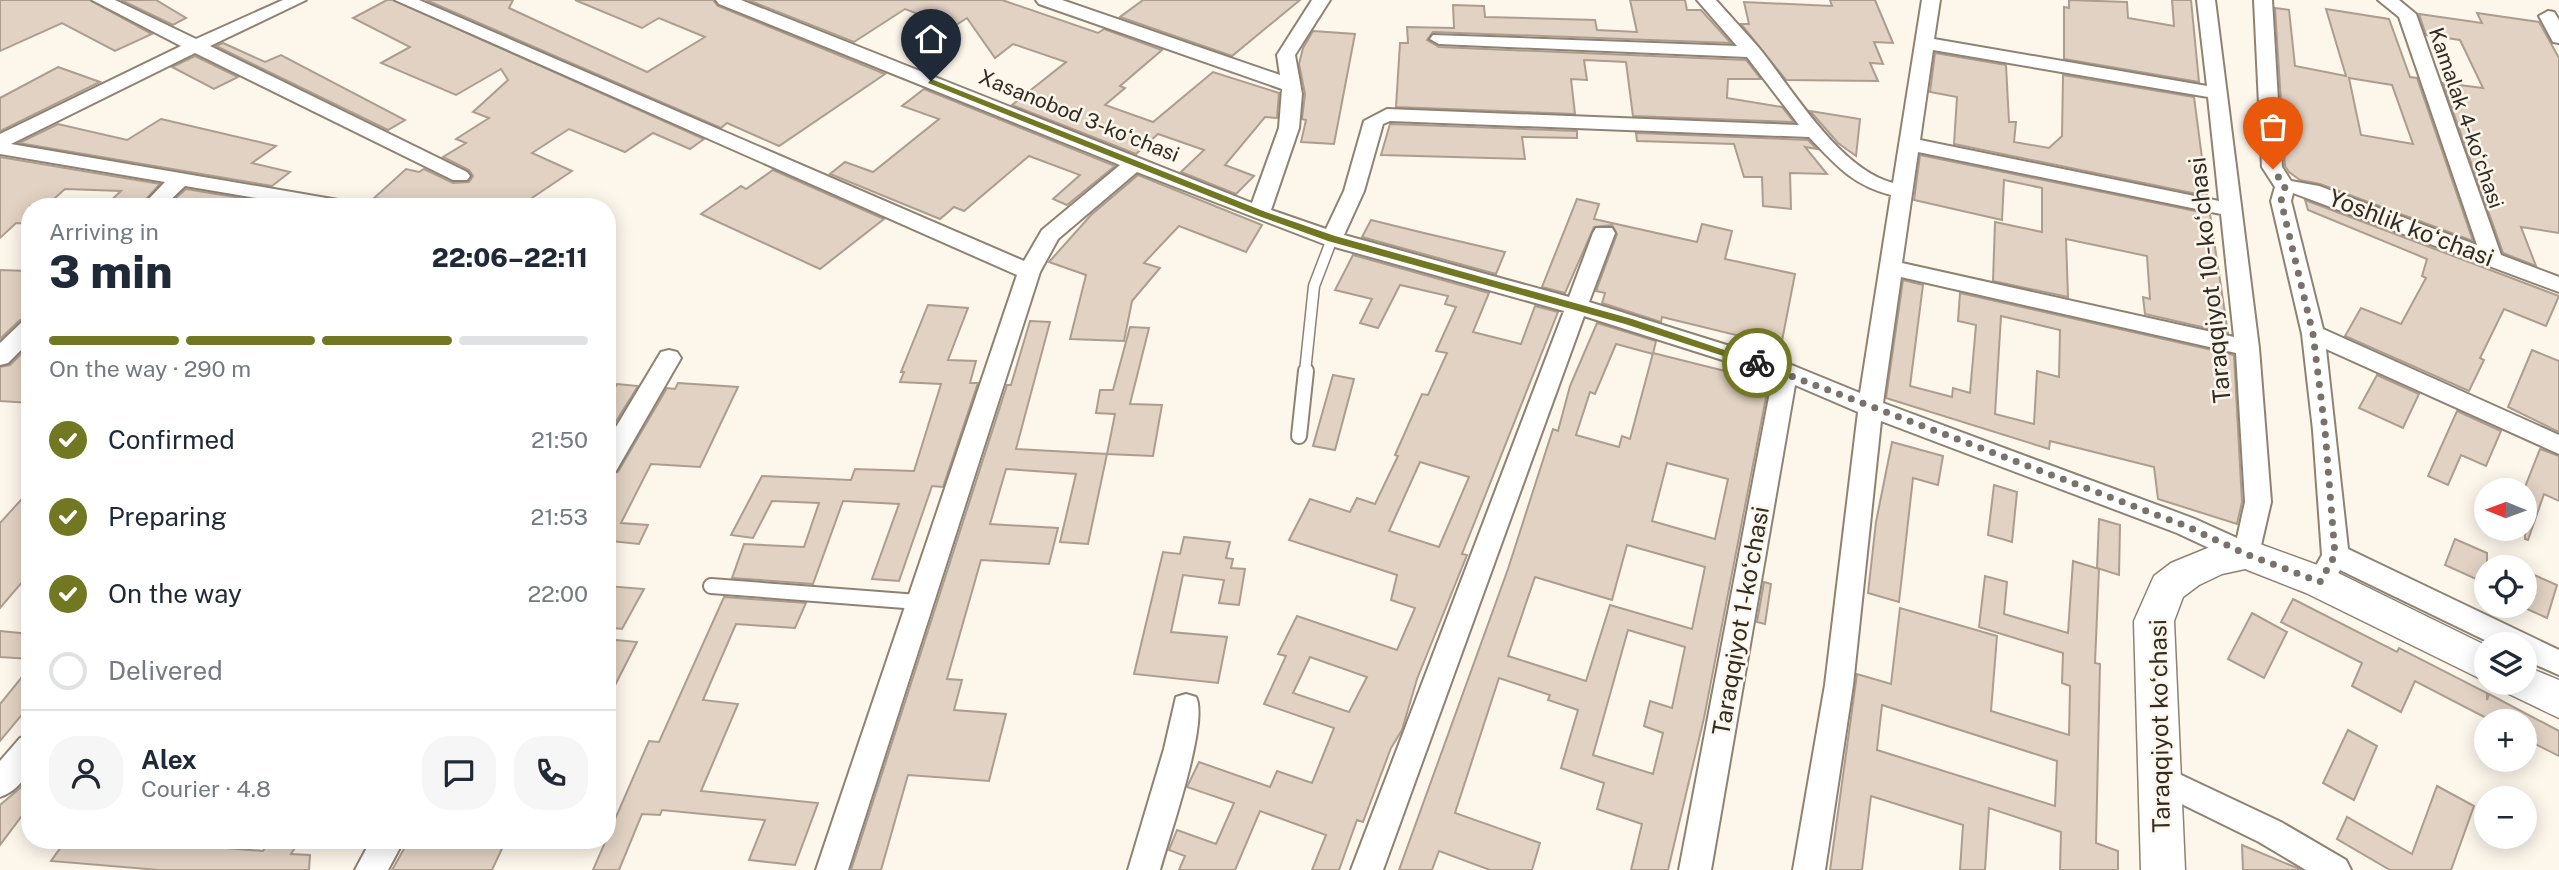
<!DOCTYPE html>
<html lang="en">
<head>
<meta charset="utf-8">
<style>
  :root { --surface:#fff; --page:#f6f6f7; --text:#1f2937; --muted:#747a83; --line:#e0e1e3; --accent:#717821 }
  body { margin:0; font-family:"Public Sans",sans-serif; background:var(--page); color:var(--text); height:100vh; display:flex; flex-direction:column; font-size:26px; white-space:nowrap }
  * { box-sizing:border-box; margin:0 }
  p { font-size:23px; color:var(--muted) }
  .icon { flex:none; width:38px; height:38px; fill:none; stroke:currentColor; stroke-width:2; stroke-linecap:round; stroke-linejoin:round }
  .map { position:relative; flex:1; overflow:hidden }
  .panel { position:absolute; left:21px; top:198px; width:595px; height:651px; display:flex; flex-direction:column; background:var(--surface); border-radius:28px; box-shadow:0 4px 18px #0003 }
  .panel>* { flex:none }
  .needle { width:46px; rotate:271deg }
  .controls { position:absolute; left:2474px; top:478px; display:grid; gap:14px }
  .controls a { display:grid; place-items:center; width:63px; height:63px; border-radius:50%; background:var(--surface); box-shadow:0 4px 18px #0003; font-size:35px }
  .pin { position:absolute; display:grid; place-items:center; width:60px; height:60px; color:#fff; margin:-72px -30px; border-radius:50% 50% 50% 0; rotate:-45deg; box-shadow:0 0 7px #0007 }
  .pin .icon { rotate:45deg }
  .courier { position:absolute; display:grid; place-items:center; width:70px; height:70px; margin:-35px; border:5px solid #717821; border-radius:50%; background:#fff; color:#222; box-shadow:0 2px 9px #0007 }
  .head em { font-style:normal; font-weight:800 }
  .head div { display:flex; flex-direction:column-reverse }
  .head { display:flex; align-items:center; justify-content:space-between; height:119px; padding:0 28px }
  h1 { font-size:46px; font-weight:800; line-height:52px }
  .bar { display:grid; grid-template-columns:repeat(4,1fr); gap:10px 7px; align-content:center; height:84px; padding:0 28px }
  .bar i { height:9px; border-radius:5px; background:var(--line) }
  .bar .active { background:var(--accent) }
  .bar p { grid-column:span 4 }
  .line { display:flex; align-items:center; gap:18px; padding:0 28px; border-top:2px solid var(--line) }
  .line div { flex:1 }
  .round { display:grid; place-items:center; flex:none; width:74px; height:74px; border-radius:28px; background:var(--page) }
  ol { padding:0 28px; list-style:none }
  li { display:flex; align-items:center; gap:21px; height:77px }
  li p { margin-inline-start:auto }
  li .icon { padding:7px; border-radius:50%; background:var(--accent); color:#fff; stroke-width:4 }
  li:last-child { color:var(--muted) }
  li i { width:38px; height:38px; border:4px solid var(--line); border-radius:50% }
  .map>svg:first-child { display:block }
  .building { fill:#e2d2c3; stroke:#ac9d8f; stroke-width:2; fill-rule:evenodd }
  .lines { fill:none; stroke-linecap:round; stroke-linejoin:round }
  .lane-far1-casing { stroke:#8e8272; stroke-width:13 }
  .lane-casing { stroke:#8e8272; stroke-width:18 }
  .street-casing { stroke:#8e8272; stroke-width:4 }
  .secondary-casing { stroke:#8e8272; stroke-width:3 }
  .lane-far1 { stroke:#fff; stroke-width:10 }
  .lane { stroke:#fff; stroke-width:14 }
  .street { fill:#fff; fill-rule:evenodd }
  .secondary { fill:#fff; fill-rule:evenodd }
  .route { fill:#717821 }
  .done { stroke:#78726a; stroke-width:7; stroke-dasharray:0 12.6 }
  .labels { text-anchor:middle; stroke-width:5; stroke-linejoin:round; paint-order:stroke }
  .far-street-label { font-size:21px; fill:#302b25; stroke:#fdf6eb }
  .street-label { font-size:24px; fill:#302b25; stroke:#fdf6eb }
</style>
</head>
<body>
<div class="map">
<svg width="2559" height="870" viewBox="0 0 2559 870">
  <rect width="100%" height="100%" fill="#fdf6eb"/>
  <g class="building">
    <polygon points="0,0 90,0 152,34 115,51 62,23 0,51"/>
    <polygon points="121,0 156,0 186,18 173,25"/>
    <polygon points="387,0 393,0 704,139 690,149 653,133 625,152 569,129 532,153 572,171 520,206 420,206 374,198 406,169 419,172 424,169 453,183 469,182 473,176 469,170 443,157 466,143 456,139 489,118 473,112 508,80 501,69 456,95 381,63 410,47 353,18"/>
    <polygon points="426,0 513,0 509,8 647,72 705,37 659,18 642,28 575,0 713,0 718,6 885,74 779,146 727,123 721,128"/>
    <polygon points="748,0 1002,0 1098,33 1104,29 1162,50 1120,86 1125,88 1105,105 1153,122 1213,72 1279,93 1277,118 1265,117 1225,165 1254,176 1236,194 1181,172 1204,150 1158,134 1136,154 1012,105 1066,62 1013,44 995,58 967,18 953,27 905,9 854,42"/>
    <polygon points="1143,0 1300,0 1232,56 1120,17"/>
    <polygon points="1630,0 1685,0 1687,10 1701,10 1731,43 1433,32 1427,40 1439,47 1746,60 1761,79 1728,79 1727,98 1782,107 1794,122 1633,116 1626,62 1584,60 1587,80 1571,79 1575,114 1396,107 1400,43 1408,43 1407,27 1454,28 1453,5 1484,6 1485,17 1595,20 1597,30 1637,32"/>
    <polygon points="1830,0 1875,0 1893,43 1874,42 1883,64 1870,63 1878,81 1786,80 1741,24 1749,24 1744,2 1832,6"/>
    <polygon points="2069,0 2127,2 2128,18 2174,26 2172,0 2191,0 2199,82 2064,59 2064,7 2069,8"/>
    <path d="M 2275,8 L 2289,10 L 2295,66 L 2346,76 L 2326,9 L 2389,19 L 2410,77 L 2417,78 L 2473,241 L 2320,184 L 2300,180 L 2289,172 L 2285,166 ZM 2349,78 L 2392,85 L 2413,144 L 2361,135 Z"/>
    <polygon points="2477,13 2539,22 2559,58 2559,233 2521,227 2536,266 2503,253 2443,83 2483,88 2460,40 2426,35 2419,14 2482,23"/>
    <polygon points="1313,31 1355,34 1334,144 1301,142 1306,120 1302,119 1305,94 1299,64 1303,48"/>
    <polygon points="223,43 265,62 281,55 405,120 388,130 216,46"/>
    <polygon points="1935,53 2006,65 2009,122 2016,122 2014,142 2049,148 2062,136 2063,75 2194,97 2207,196 1954,144 1957,97 1930,92"/>
    <polygon points="195,56 238,77 214,89 172,67"/>
    <polygon points="58,67 100,82 0,131 0,98"/>
    <polygon points="924,89 1115,166 1067,205 1053,199 1080,175 1029,156 964,211 954,207 940,219 830,174 845,162 873,172 939,119 902,106"/>
    <polygon points="1810,111 1860,119 1856,156 1838,143"/>
    <polygon points="161,119 276,146 252,163 290,172 272,186 19,143 58,124 127,140"/>
    <polygon points="1390,124 1577,131 1577,138 1522,137 1525,159 1381,155"/>
    <polygon points="1636,133 1808,140 1817,149 1805,147 1827,174 1790,173 1791,209 1763,206 1762,177 1744,177 1734,144 1637,141"/>
    <polygon points="1920,155 2210,214 2228,333 2145,314 2143,297 2150,299 2147,256 2066,239 2068,297 1993,281 1995,222 2042,232 2042,188 2004,180 2002,220 1914,200"/>
    <polygon points="0,157 160,184 140,206 105,206 121,191 65,189 46,206 30,206 30,224 16,223 0,238"/>
    <polygon points="773,170 884,219 820,269 701,214 741,186 746,189"/>
    <polygon points="1138,175 1262,225 1246,252 1179,226 1144,263 1160,268 1132,301 1124,341 1070,339 1086,275 1049,262 1091,215"/>
    <polygon points="186,189 253,200 245,206 167,206"/>
    <polygon points="1577,199 1599,204 1594,219 1697,242 1702,224 1732,231 1725,259 1795,274 1781,346 1662,317 1661,322 1602,303 1605,293 1596,291 1617,234 1612,225 1594,227 1565,293 1542,287"/>
    <polygon points="2305,200 2559,296 2546,326 2504,309 2480,358 2484,360 2469,391 2345,336 2361,308 2401,324 2426,278 2422,276 2427,259 2308,210"/>
    <polygon points="1371,220 1424,233 1505,252 1496,274 1362,237"/>
    <path d="M 1353,255 L 1489,293 L 1473,332 L 1521,344 L 1535,306 L 1558,312 L 1462,554 L 1467,555 L 1417,679 L 1402,730 L 1391,748 L 1363,822 L 1357,820 L 1339,870 L 1312,870 L 1326,835 L 1260,811 L 1235,870 L 1179,870 L 1185,856 L 1169,850 L 1177,830 L 1216,844 L 1234,803 L 1187,787 L 1199,762 L 1270,787 L 1277,771 L 1312,783 L 1334,728 L 1264,704 L 1286,656 L 1278,654 L 1297,616 L 1397,650 L 1415,608 L 1391,600 L 1397,575 L 1289,540 L 1310,499 L 1350,512 L 1357,498 L 1375,504 L 1398,456 L 1395,455 L 1422,394 L 1428,395 L 1447,353 L 1436,351 L 1456,307 L 1445,304 L 1448,296 L 1400,285 L 1378,328 L 1360,323 L 1372,299 L 1335,290 ZM 1420,462 L 1469,477 L 1439,547 L 1389,531 ZM 1310,657 L 1367,677 L 1349,712 L 1293,693 Z"/>
    <polygon points="0,270 30,271 30,317 20,320 0,339"/>
    <path d="M 1903,280 L 1923,285 L 1910,386 L 1952,397 L 1953,388 L 1970,393 L 1976,325 L 1958,321 L 1960,293 L 2234,355 L 2242,502 L 2237,524 L 2158,499 L 2154,467 L 2050,441 L 2049,449 L 1886,398 ZM 2001,316 L 2060,330 L 2059,377 L 2037,371 L 2034,424 L 1995,414 Z"/>
    <polygon points="928,305 968,308 948,360 976,361 970,383 978,383 943,487 932,486 899,581 872,579 899,504 843,501 813,584 732,578 744,544 804,547 819,503 772,501 753,538 731,535 762,476 851,480 855,469 914,471 941,384 900,382 904,372 901,372"/>
    <polygon points="1030,321 1050,322 1016,449 1107,454 1088,544 1060,542 1076,474 1006,469 990,524 1058,528 1049,564 981,560 947,679 962,680 954,710 1006,714 989,781 908,775 881,870 851,870 1007,385 1011,385"/>
    <path d="M 1597,323 L 1656,341 L 1653,354 L 1616,344 L 1595,394 L 1590,392 L 1576,435 L 1619,447 L 1622,436 L 1630,439 L 1653,353 L 1769,382 L 1704,718 L 1668,870 L 1631,870 L 1642,824 L 1597,809 L 1604,783 L 1561,768 L 1578,710 L 1548,700 L 1550,695 L 1499,678 L 1455,813 L 1540,843 L 1532,870 L 1490,870 L 1439,851 L 1432,870 L 1399,870 L 1508,569 L 1553,429 L 1558,431 L 1570,386 ZM 1667,463 L 1728,479 L 1715,539 L 1652,521 ZM 1627,545 L 1705,567 L 1692,629 L 1610,605 L 1586,681 L 1508,656 L 1535,577 L 1612,600 ZM 1628,630 L 1685,647 L 1672,708 L 1650,701 L 1644,726 L 1663,733 L 1653,774 L 1593,755 Z"/>
    <polygon points="1130,327 1149,328 1130,404 1162,405 1153,456 1107,454 1115,414 1096,413 1100,390 1113,390"/>
    <polygon points="30,345 30,403 0,401 0,367 10,365"/>
    <polygon points="2532,350 2559,361 2559,432 2508,407"/>
    <polygon points="1333,375 1354,379 1335,450 1313,446"/>
    <polygon points="2377,375 2419,394 2403,428 2359,408"/>
    <polygon points="678,383 738,387 700,467 651,464 621,523 648,525 639,544 611,541 607,548 607,475 618,472 667,388 675,389"/>
    <polygon points="617,384 638,386 607,436 607,400"/>
    <polygon points="2457,411 2501,431 2486,466 2461,455 2448,485 2428,476"/>
    <polygon points="1892,442 1943,456 1938,485 1913,478 1899,602 1868,593 1876,522"/>
    <polygon points="2540,449 2559,456 2559,501 2544,494 2528,540 2525,539 2525,487"/>
    <polygon points="1994,485 2017,492 2012,542 1988,535"/>
    <polygon points="30,490 30,573 0,608 0,523"/>
    <polygon points="2099,519 2120,525 2119,575 2097,568"/>
    <polygon points="1184,537 1230,542 1226,558 1233,559 1231,568 1245,569 1239,605 1219,603 1224,580 1183,575 1171,632 1227,637 1218,683 1134,674 1163,552 1180,554"/>
    <polygon points="2455,539 2487,553 2487,584 2445,565"/>
    <path d="M 2073,561 L 2099,569 L 2095,663 L 2100,664 L 2096,843 L 2118,851 L 2118,870 L 2060,870 L 2061,832 L 1989,808 L 1985,870 L 1960,870 L 1963,825 L 1871,796 L 1862,870 L 1830,870 L 1857,674 L 1891,684 L 1900,608 L 1997,636 L 1991,711 L 2069,735 L 2070,686 L 2062,683 L 2063,653 L 1979,627 L 1985,576 L 2007,582 L 2004,614 L 2068,633 ZM 1882,705 L 2057,761 L 2055,806 L 1877,750 Z"/>
    <polygon points="2525,571 2557,585 2547,618 2525,608"/>
    <polygon points="1764,582 1771,584 1765,624 1757,622"/>
    <polygon points="607,586 644,589 622,629 607,627"/>
    <polygon points="724,597 806,603 795,628 736,624 703,700 738,704 701,791 818,803 795,865 749,860 765,820 662,810 660,815 642,814 619,870 593,870 649,741 659,742"/>
    <polygon points="2293,599 2397,652 2399,648 2487,693 2487,700 2489,694 2559,731 2559,756 2525,739 2525,721 2492,721 2415,681 2401,712 2352,686 2362,663 2281,622"/>
    <polygon points="2252,613 2287,632 2264,678 2228,659"/>
    <polygon points="0,631 30,634 30,659 0,657"/>
    <polygon points="616,640 637,642 607,701 607,656"/>
    <polygon points="30,667 30,705 0,741 0,704"/>
    <polygon points="2348,730 2377,746 2354,800 2323,783"/>
    <polygon points="30,770 30,805 0,845 0,805 20,788"/>
    <polygon points="2437,786 2474,806 2451,870 2390,870 2337,839 2347,817 2412,854"/>
    <polygon points="66,840 192,840 189,845 263,851 270,840 300,840 291,854 310,855 309,870 159,870 51,861"/>
    <polygon points="409,840 506,840 492,870 392,870"/>
    <polygon points="2242,845 2297,868 2301,870 2243,870"/>
  </g>
  <g class="lines">
    <defs>
      <polyline id="lane-far1" points="1305,372 1314,286 1332,239"/>
      <g id="lane">
        <polyline points="1299,436 1306,371"/>
        <polyline points="711,586 918,602"/>
      </g>
      <g id="street">
        <polygon points="92,0 115,0 196,39 283,0 306,0 210,46 467,172 470,176 467,180 453,180 195,53 11,144 338,200 345,201 348,206 304,206 185,186 164,206 142,206 165,182 0,154 0,134 181,46"/>
        <path d="M 395,0 L 419,0 L 1024,261 L 1042,230 L 1120,165 L 719,4 L 716,0 L 741,0 L 1252,203 L 1279,128 L 1282,89 L 1039,4 L 1036,0 L 1062,0 L 1280,75 L 1277,55 L 1312,0 L 1330,0 L 1295,55 L 1302,94 L 1299,128 L 1271,210 L 1326,229 L 1344,191 L 1364,121 L 1387,109 L 1799,125 L 1747,57 L 1439,44 L 1430,39 L 1433,35 L 1737,46 L 1697,0 L 1716,0 C 1730,16 1745,32 1759,48 C 1793,90 1839,169 1893,183 L 1922,0 L 1940,0 L 1934,39 L 2207,86 L 2197,0 L 2215,0 L 2259,348 L 2271,502 L 2259,554 L 2255,561 L 2246,564 L 2237,561 L 2177,533 L 1881,421 L 1853,685 L 1825,870 L 1793,870 L 1825,685 L 1858,412 L 1795,385 L 1711,870 L 1679,870 L 1773,376 L 1584,316 L 1383,870 L 1351,870 L 1564,311 L 1324,244 L 1137,172 L 1058,239 L 1040,272 L 848,870 L 816,870 L 1017,275 ZM 1933,50 L 2208,97 L 2219,201 L 1920,140 ZM 1390,121 L 1809,137 C 1836,165 1852,185 1891,195 L 1860,393 L 1794,366 L 1589,302 L 1615,233 L 1612,228 L 1596,228 L 1593,233 L 1569,297 L 1344,235 L 1364,191 L 1383,124 ZM 1918,152 L 2221,214 L 2234,337 L 1902,263 ZM 1901,277 L 2236,353 L 2245,502 L 2237,538 L 2195,519 L 1883,403 Z"/>
        <polygon points="2254,0 2272,0 2282,167 2291,181 2319,186 2477,245 2399,17 2378,0 2399,0 2416,14 2501,255 2559,277 2559,292 2293,193 2291,201 2323,329 2559,435 2559,454 2326,349 2348,549 2559,650 2559,675 2525,660 2525,644 2493,644 2340,570 2329,590 2320,593 2311,590 2307,582 2322,555 2313,430 2302,334 2271,201 2275,187 2262,167"/>
        <polygon points="2548,11 2554,12 2559,20 2559,43 2553,42 2539,16"/>
        <polygon points="30,319 30,341 8,363 0,365 0,343 22,322"/>
        <polygon points="669,350 677,352 681,358 616,471 607,473 607,442 661,352"/>
        <path d="M 1186,694 L 1196,697 C 1209,723 1169,837 1160,870 L 1128,870 L 1164,749 L 1176,697 Z"/>
        <path d="M 30,734 C 30,762 31,785 0,797 L 0,761 L 20,738 Z"/>
        <polygon points="2160,765 2281,822 2346,860 2351,870 2306,870 2259,842 2149,788 2145,778 2149,768"/>
        <polygon points="371,840 404,840 388,870 355,870"/>
      </g>
      <g id="secondary">
        <polygon points="2246,539 2334,571 2487,646 2487,682 2306,593 2245,569 2222,574 2199,585 2183,597 2174,621 2185,870 2141,870 2134,621 2154,576 2171,563 2215,545"/>
        <polygon points="2525,666 2559,680 2559,718 2509,694 2503,682 2525,682"/>
      </g>
    </defs>
    <use href="#lane-far1" class="lane-far1-casing"/>
    <use href="#lane" class="lane-casing"/>
    <use href="#street" class="street-casing"/>
    <use href="#secondary" class="secondary-casing"/>
    <use href="#lane-far1" class="lane-far1"/>
    <use href="#lane" class="lane"/>
    <use href="#street" class="street"/>
    <use href="#secondary" class="secondary"/>
  </g>
  <polygon class="route" points="931,79 1263,211 1335,236 1632,319 1763,363 1757,367 1625,324 1328,241 1256,215 928,83"/>
  <g class="lines">
    <polyline class="done" points="1757,363 2186,526 2246,554 2320,582 2335,555 2325,430 2313,334 2281,201 2285,187 2273,169"/>
  </g>
  <g class="labels">
    <g class="far-street-label">
      <text transform="translate(1079 116) rotate(22)" y="7">Xasanobod 3-koʻchasi</text>
      <text transform="translate(2466 118) rotate(71)" y="7">Kamalak 4-koʻchasi</text>
    </g>
    <g class="street-label">
      <text transform="translate(2411 228) rotate(21)" y="8">Yoshlik koʻchasi</text>
      <text transform="translate(2210 280) rotate(-96)" y="8">Taraqqiyot 10-koʻchasi</text>
      <text transform="translate(1741 621) rotate(-80)" y="8">Taraqqiyot 1-koʻchasi</text>
      <text transform="translate(2160 726) rotate(-91)" y="8">Taraqqiyot koʻchasi</text>
    </g>
  </g>
</svg>
<div class="controls">
<a><svg class="needle" viewBox="-14 -14 28 28"><path d="M0-13l5 13h-10z" fill="#e53935"/><path d="M0 13l5-13h-10z" fill="#747a83"/></svg></a>
<a><svg class="icon" aria-label="locate" viewBox="0 0 24 24"><circle cx="12" cy="12" r="6"/><path d="M12 2v4M12 18v4M2 12h4M18 12h4"/></svg></a>
<a><svg class="icon" aria-label="layers" viewBox="0 0 24 24"><path d="M12 4l9 5-9 5-9-5zM3 14l9 5 9-5"/></svg></a>
<a>+</a>
<a>−</a>
</div>
<div class="pin" style="left:2273px;top:169px;background:#ea580c"><svg class="icon" aria-label="bag" viewBox="0 0 24 24"><path d="M5 8h14l-1 12H6zM9 8a3 3 0 0 1 6 0"/></svg></div>
<div class="pin" style="left:931px;top:81px;background:#1f2937"><svg class="icon" aria-label="home" viewBox="0 0 24 24"><path d="M3 11l9-7 9 7M6 9v11h12V9"/></svg></div>
<div class="courier" style="left:1757px;top:363px"><svg class="icon" aria-label="bike" viewBox="0 0 24 24"><circle cx="6" cy="16" r="4"/><circle cx="18" cy="16" r="4"/><path d="M6 16l4-8h5l3 8M10 8l3 8H6M13 5h3"/></svg></div>
<section class="panel">
<div class="head"><div><h1>3 min</h1><p>Arriving in</p></div><em>22:06–22:11</em></div>
<div class="bar"><i class="active"></i><i class="active"></i><i class="active"></i><i></i><p>On the way · 290 m</p></div>
<ol>
<li><svg class="icon" aria-label="check" viewBox="0 0 24 24"><path d="M5 12l5 5 9-10"/></svg>Confirmed<p>21:50</p></li>
<li><svg class="icon" aria-label="check" viewBox="0 0 24 24"><path d="M5 12l5 5 9-10"/></svg>Preparing<p>21:53</p></li>
<li><svg class="icon" aria-label="check" viewBox="0 0 24 24"><path d="M5 12l5 5 9-10"/></svg>On the way<p>22:00</p></li>
<li><i></i>Delivered</li>
</ol>
<div class="line" style="height:126px"><a class="round"><svg class="icon" aria-label="person" viewBox="0 0 24 24"><circle cx="12" cy="8" r="4"/><path d="M4 21q1-7 8-7t8 7"/></svg></a><div><b>Alex</b><p>Courier · 4.8</p></div><a class="round"><svg class="icon" aria-label="chat" viewBox="0 0 24 24"><path d="M4 5h16v11H9l-5 4z"/></svg></a><a class="round"><svg class="icon" aria-label="phone" viewBox="0 0 24 24"><path d="M5 4h4l2 5-3 2q2 4 5 5l2-3 5 2v4C11 20 4 13 5 4z"/></svg></a></div>
</section>
</div>
</body>
</html>
